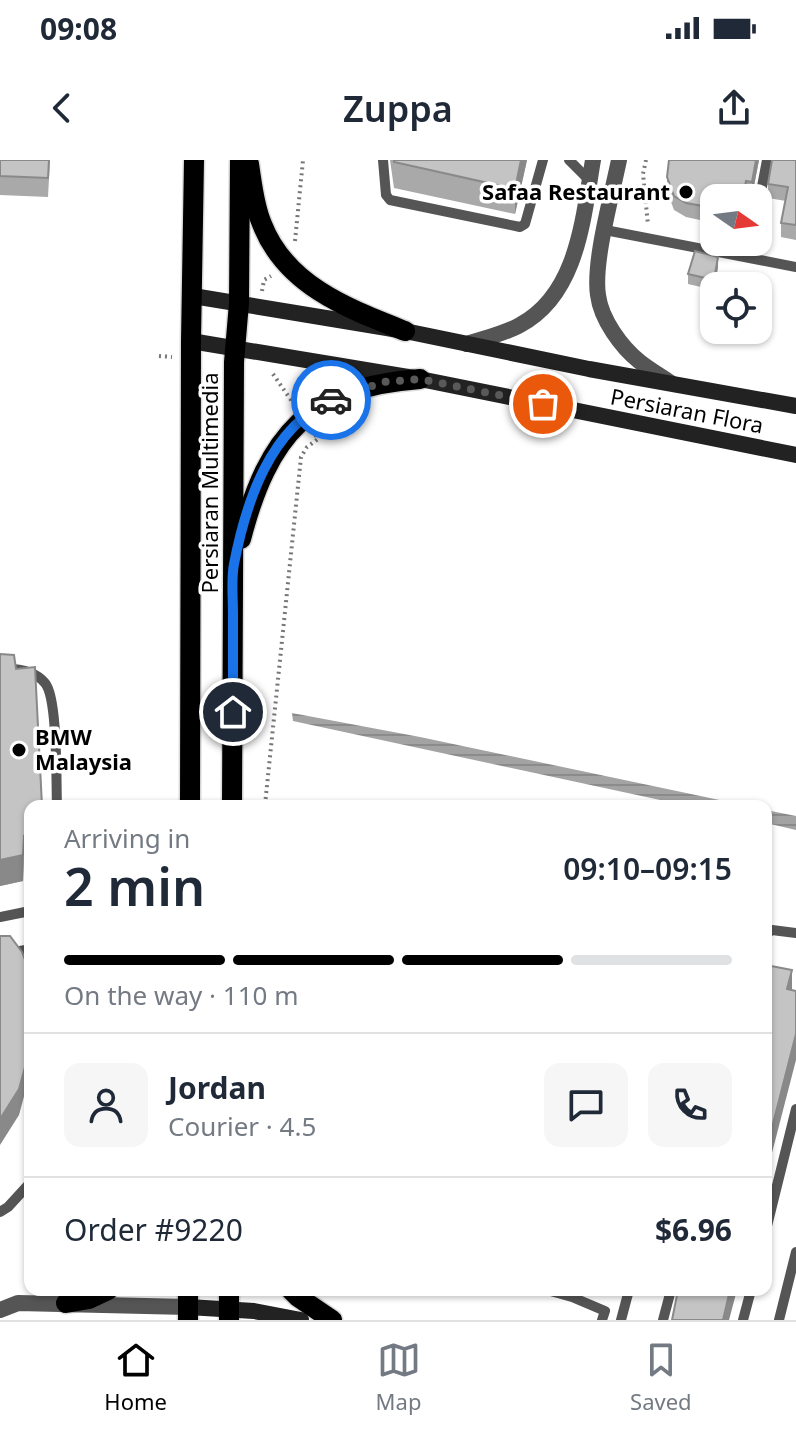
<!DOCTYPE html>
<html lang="en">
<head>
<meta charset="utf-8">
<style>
  :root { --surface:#fff; --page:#f6f6f7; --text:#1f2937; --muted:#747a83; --line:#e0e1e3; --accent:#000 }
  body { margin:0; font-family:"Noto Sans",sans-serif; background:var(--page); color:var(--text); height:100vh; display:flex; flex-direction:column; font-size:30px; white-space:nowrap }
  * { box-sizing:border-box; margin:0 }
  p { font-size:26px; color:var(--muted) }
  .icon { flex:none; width:44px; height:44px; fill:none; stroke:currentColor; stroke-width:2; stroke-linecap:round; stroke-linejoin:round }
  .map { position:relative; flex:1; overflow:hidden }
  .panel { position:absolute; left:24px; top:640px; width:748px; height:496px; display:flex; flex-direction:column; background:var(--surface); border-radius:16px; box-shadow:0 2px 6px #0004 }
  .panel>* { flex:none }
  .needle { width:52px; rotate:104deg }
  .fabs { position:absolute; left:700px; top:24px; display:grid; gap:16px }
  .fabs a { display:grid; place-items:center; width:72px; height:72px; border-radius:16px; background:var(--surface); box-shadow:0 2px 6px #0004; font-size:40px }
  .pin { position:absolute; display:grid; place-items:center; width:68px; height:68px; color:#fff; margin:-34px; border:4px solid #fff; border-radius:50%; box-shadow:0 2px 8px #0007 }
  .courier { position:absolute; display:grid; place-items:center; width:80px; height:80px; margin:-40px; border:6px solid #1a73e8; border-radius:50%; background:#fff; color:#222; box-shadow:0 2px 10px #0007 }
  .headline em { font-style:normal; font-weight:600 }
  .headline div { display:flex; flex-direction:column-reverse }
  .headline { display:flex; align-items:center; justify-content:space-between; height:136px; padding:0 40px }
  h1 { font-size:52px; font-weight:600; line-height:60px }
  .bar { display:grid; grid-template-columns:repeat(4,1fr); gap:12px 8px; align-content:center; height:96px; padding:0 40px }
  .bar i { height:10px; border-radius:6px; background:var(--line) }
  .bar .selected { background:var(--accent) }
  .bar p { grid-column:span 4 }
  .line { display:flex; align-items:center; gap:20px; padding:0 40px; border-top:2px solid var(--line) }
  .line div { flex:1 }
  .round { display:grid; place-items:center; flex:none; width:84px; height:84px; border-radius:16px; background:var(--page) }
  .status { display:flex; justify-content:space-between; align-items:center; height:56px; padding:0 40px; background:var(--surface); direction:ltr }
  .status svg { height:22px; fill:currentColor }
  header { display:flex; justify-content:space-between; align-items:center; height:104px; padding:0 40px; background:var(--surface); font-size:36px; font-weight:600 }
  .tab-bar { display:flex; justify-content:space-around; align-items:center; height:112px; border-top:2px solid var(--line); background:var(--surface); font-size:22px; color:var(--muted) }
  .tab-bar a { display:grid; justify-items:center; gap:4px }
  .tab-bar .selected { color:var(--accent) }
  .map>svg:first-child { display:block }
  .water { fill:url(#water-rules) }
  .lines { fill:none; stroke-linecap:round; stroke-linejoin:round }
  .primary-casing { stroke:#dbdbdb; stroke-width:23 }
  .path { stroke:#777; stroke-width:4; stroke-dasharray:2 4; stroke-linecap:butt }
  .service { stroke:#555; stroke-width:10 }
  .minor { stroke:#555; stroke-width:16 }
  .tertiary { stroke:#555; stroke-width:16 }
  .secondary { stroke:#222; stroke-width:16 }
  .primary { stroke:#000; stroke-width:20 }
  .wall { fill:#a9a9a9 }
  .shaded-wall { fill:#898989 }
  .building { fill:#c4c4c4; stroke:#898989; stroke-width:2 }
  .done { stroke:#595959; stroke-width:8; stroke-dasharray:0 14.4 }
  .route { stroke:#1a73e8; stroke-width:10 }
  .poi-dot { fill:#000; stroke:#fff; stroke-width:3 }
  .labels { text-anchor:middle; stroke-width:7; stroke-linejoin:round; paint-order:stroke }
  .poi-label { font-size:22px; font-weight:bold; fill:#000; stroke:#fff; text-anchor:end }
  .street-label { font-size:22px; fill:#000; stroke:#fff }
</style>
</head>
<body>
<div class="status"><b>09:08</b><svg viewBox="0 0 49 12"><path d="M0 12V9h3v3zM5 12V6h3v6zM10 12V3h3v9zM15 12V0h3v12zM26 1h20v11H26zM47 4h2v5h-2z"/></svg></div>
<header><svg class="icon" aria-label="back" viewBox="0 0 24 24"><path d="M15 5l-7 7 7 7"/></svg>Zuppa<svg class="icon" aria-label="share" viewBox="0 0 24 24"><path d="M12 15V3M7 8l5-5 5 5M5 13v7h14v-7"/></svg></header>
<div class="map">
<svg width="796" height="1160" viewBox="0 0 796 1160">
  <defs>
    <pattern id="water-rules" width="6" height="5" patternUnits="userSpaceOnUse" patternTransform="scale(2)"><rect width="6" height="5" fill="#a3a3a3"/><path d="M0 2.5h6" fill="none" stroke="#8b8b8b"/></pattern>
  </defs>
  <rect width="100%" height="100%" fill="#fff"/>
  <g class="water">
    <polygon points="292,553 420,577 748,646 688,646 293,561"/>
    <polygon points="766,650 796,656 796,670 766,663"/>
  </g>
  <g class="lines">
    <defs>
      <g id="primary">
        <path d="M 249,4 C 252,23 254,46 262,64 C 286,126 349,149 405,171"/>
        <path d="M 241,379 C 268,275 309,227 420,219"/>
        <polyline points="190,646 191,181 194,0"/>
        <polyline points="232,646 234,202 239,143 240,0"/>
        <polyline points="188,1130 188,1160"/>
        <polyline points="291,1130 298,1137 332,1160"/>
        <polyline points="66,1143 89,1139 108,1130"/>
        <polyline points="229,1160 229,1130"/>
      </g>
    </defs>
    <use href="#primary" class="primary-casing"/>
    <g class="path">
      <polyline points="646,0 643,14 648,65"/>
      <polyline points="295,81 303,0"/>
      <polyline points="262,131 264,120 271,116"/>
      <polyline points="159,196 172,197"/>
      <polyline points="273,214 293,243"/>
      <polyline points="265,645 301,297 307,287 318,279 314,273"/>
    </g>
    <g class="service">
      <polyline points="383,0 386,35 390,40 520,67 525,64 543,0"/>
      <polyline points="569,0 589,20"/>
      <polyline points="758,48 767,0"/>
      <polyline points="605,70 796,107"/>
      <polyline points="748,97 751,82"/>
      <path d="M 0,509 C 17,508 34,510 45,523 C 58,538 56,623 57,646"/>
      <polyline points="0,757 30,751"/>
      <polyline points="766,774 772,770 796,773"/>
      <polyline points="0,795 30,789"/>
      <polyline points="0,1052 8,1047 30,1023"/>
      <polyline points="766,1070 796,949"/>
      <polyline points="547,1130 572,1137 605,1151 602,1160"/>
      <polyline points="621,1160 629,1130"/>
      <polyline points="663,1160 671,1130"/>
      <polyline points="743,1160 751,1130"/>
      <polyline points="779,1160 796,1092"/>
    </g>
    <g class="minor">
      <path d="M 619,0 C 612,35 593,102 598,135 C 601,159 621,187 640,202 C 650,210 661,216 671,223"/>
      <path d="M 467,184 C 485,178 504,174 520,165 C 578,134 583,58 593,0"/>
    </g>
    <polyline class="tertiary" points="0,1150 18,1143 188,1147"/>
    <g class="secondary">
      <polyline points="193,136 405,171 589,209 796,246"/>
      <polyline points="191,181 420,219 796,295"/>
      <polyline points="188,1147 254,1151 301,1160"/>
    </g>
    <use href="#primary" class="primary"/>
  </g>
  <g class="wall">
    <polygon points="0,0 50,0 48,37 0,35"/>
    <polygon points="390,0 527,0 515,54 394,28"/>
    <polygon points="669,0 759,0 752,36 746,35 714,38 714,63 686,57 674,50 667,31 667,17"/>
    <polygon points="796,0 796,80 781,77 781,63 786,41 768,38 768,24"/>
    <polygon points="718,107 714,130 688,124 688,114"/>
    <polygon points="0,494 30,646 30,702 24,702 23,721 0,726"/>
  </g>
  <g class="shaded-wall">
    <polygon points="521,0 527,0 515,54 515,29"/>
    <polygon points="756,0 759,0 752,36 752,22"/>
    <polygon points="718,97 718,107 714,130 714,120"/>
    <polygon points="24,676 23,721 0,726 0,700"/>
    <polygon points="792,810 792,836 787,829"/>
    <polygon points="796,874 796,900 766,1016 766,991"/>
    <polygon points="30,889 30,914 19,955 0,985 0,959"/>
    <polygon points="730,1130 737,1130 729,1160 723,1160"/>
  </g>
  <g class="building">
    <polygon points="0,0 49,0 48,18 0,16"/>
    <polygon points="394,0 521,0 515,29 394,2"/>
    <polygon points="669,0 756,0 752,22 746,21 743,38 714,38 714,48 686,43 674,36 667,17"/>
    <polygon points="772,0 796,0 796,65 781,63 788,27 768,24"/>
    <polygon points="695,91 718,97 714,120 688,114"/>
    <polygon points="0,494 14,495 16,509 35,507 42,646 30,646 30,677 24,676 23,695 0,700"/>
    <polygon points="0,776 10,776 22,792 30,813 30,889 19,929 0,959"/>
    <polygon points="766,805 792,810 787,829 796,831 796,874 766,991"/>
    <polygon points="678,1130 730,1130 723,1160 672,1160"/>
  </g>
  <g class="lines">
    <polyline class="done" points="331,240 384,222 420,219 543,244"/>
    <path class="route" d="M 233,552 C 233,519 233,486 233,453 C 233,437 231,419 234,404 C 246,342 270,268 331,240"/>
  </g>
  <g class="poi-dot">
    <circle cx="686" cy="32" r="8"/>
    <circle cx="19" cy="590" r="8"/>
  </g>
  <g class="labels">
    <g class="poi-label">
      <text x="670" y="40">Safaa Restaurant</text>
      <text x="35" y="585" text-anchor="start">BMW<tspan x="35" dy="25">Malaysia</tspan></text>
    </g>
    <g class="street-label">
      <text transform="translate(687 251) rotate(11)" y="8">Persiaran Flora</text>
      <text transform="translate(210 323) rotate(-90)" y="8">Persiaran Multimedia</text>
    </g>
  </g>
</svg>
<div class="fabs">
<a><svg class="needle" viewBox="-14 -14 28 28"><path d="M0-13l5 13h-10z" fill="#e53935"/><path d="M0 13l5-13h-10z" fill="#747a83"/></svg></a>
<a><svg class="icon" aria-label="locate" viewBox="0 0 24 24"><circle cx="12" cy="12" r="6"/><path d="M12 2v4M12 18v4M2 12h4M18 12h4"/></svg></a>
</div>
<div class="pin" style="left:543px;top:244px;background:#ea580c"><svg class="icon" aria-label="bag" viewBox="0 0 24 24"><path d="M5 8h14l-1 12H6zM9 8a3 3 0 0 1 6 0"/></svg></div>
<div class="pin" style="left:233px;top:552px;background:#1f2937"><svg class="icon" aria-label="home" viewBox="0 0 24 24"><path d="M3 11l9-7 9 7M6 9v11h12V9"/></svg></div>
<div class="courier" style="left:331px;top:240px"><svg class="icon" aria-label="car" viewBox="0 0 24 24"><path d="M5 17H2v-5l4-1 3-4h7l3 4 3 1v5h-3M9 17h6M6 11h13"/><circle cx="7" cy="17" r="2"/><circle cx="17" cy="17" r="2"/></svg></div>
<section class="panel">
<div class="headline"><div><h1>2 min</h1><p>Arriving in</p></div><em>09:10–09:15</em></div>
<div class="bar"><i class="selected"></i><i class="selected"></i><i class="selected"></i><i></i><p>On the way · 110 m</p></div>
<div class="line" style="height:144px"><a class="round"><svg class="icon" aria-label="person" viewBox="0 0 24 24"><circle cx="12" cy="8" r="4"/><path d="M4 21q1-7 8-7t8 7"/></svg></a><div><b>Jordan</b><p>Courier · 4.5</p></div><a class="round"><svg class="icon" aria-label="chat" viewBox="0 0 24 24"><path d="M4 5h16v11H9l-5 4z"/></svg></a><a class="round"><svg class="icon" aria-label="phone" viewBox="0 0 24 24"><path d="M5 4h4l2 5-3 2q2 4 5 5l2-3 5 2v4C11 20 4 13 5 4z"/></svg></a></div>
<div class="line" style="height:104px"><div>Order #9220</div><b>$6.96</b></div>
</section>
</div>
<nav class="tab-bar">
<a class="selected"><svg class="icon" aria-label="home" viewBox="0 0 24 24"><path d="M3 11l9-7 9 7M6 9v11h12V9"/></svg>Home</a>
<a><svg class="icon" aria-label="map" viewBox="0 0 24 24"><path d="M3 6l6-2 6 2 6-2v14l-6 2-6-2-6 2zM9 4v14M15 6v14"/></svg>Map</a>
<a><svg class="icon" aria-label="saved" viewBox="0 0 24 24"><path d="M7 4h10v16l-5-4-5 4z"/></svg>Saved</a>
</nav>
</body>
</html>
